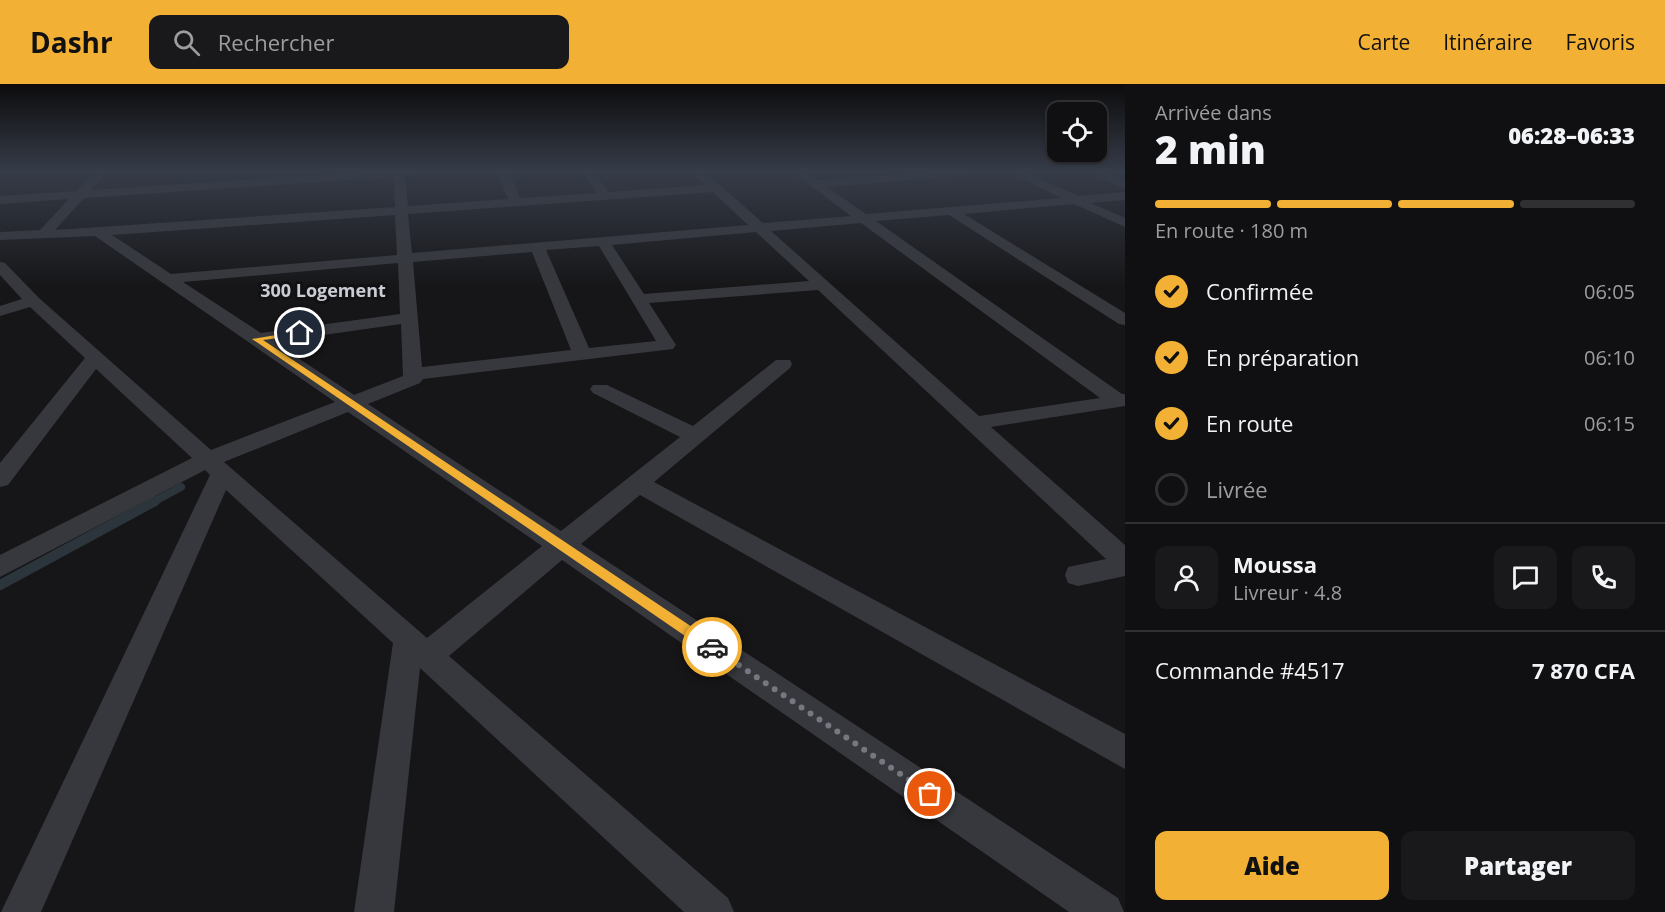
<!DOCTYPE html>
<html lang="fr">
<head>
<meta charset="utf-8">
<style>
  :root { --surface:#101012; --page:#19191b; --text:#f1f3f6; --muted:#9c9d9f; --line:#303032; --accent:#f2b134 }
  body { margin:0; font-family:"Open Sans",sans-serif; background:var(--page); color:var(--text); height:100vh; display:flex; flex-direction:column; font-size:22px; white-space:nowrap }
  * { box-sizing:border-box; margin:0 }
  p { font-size:20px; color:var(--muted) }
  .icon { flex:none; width:33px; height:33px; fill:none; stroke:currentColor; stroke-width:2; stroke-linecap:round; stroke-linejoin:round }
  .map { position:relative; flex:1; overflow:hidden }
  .details { display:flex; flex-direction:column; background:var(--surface); width:540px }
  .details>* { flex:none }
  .tools { position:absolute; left:1047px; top:18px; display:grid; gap:12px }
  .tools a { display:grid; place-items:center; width:60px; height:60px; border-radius:12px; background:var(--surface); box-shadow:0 2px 4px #0004,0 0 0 2px var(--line); font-size:30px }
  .pin { position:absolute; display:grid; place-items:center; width:51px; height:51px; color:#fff; margin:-26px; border:3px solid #fff; border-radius:50%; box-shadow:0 2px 6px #0007 }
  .courier { position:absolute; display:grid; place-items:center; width:60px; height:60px; margin:-30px; border:4px solid #f2b134; border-radius:50%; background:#fff; color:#222; box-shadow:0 2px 8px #0007 }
  .head em { font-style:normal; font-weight:800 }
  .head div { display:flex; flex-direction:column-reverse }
  .head { display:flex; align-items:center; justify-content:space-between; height:102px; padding:0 30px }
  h1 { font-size:39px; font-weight:800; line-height:45px }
  .bar { display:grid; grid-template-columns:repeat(4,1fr); gap:9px 6px; align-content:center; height:72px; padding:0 30px }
  .bar i { height:8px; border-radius:4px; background:var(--line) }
  .bar .selected { background:var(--accent) }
  .bar p { grid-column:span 4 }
  .line { display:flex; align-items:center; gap:15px; padding:0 30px; border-top:2px solid var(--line) }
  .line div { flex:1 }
  .round { display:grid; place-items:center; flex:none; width:63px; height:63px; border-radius:12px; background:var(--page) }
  ol { padding:0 30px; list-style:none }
  li { display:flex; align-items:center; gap:18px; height:66px }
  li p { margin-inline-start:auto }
  li .icon { padding:6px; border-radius:50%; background:var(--accent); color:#111; stroke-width:4 }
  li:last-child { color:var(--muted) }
  li i { width:33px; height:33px; border:3px solid var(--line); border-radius:50% }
  .action { display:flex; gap:12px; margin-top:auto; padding:12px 30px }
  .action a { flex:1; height:69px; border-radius:12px; background:var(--accent); color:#111; font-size:24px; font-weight:800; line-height:69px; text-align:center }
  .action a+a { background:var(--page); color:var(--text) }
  header { display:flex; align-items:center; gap:36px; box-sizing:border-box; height:84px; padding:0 30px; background:var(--accent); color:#111 }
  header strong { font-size:28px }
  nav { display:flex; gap:33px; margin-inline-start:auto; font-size:21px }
  .search { width:420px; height:54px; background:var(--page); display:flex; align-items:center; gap:15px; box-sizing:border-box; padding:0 21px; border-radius:12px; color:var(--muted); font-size:22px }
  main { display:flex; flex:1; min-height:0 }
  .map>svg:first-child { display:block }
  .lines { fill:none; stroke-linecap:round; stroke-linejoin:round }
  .stream-far1 { stroke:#2c353c; stroke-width:8 }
  .stream { stroke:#2c353c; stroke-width:10 }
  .minor { fill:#37383d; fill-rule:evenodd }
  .route { fill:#f2b134 }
  .done { stroke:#757880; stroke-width:6; stroke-dasharray:0 10.8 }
  .labels { text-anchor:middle; stroke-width:6; stroke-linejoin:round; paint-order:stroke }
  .far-quarter-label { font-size:18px; font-weight:bold; fill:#c9ccd4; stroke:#111113 }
</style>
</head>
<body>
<header>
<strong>Dashr</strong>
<div class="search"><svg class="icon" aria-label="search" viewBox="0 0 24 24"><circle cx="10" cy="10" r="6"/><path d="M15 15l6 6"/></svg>Rechercher</div>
<nav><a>Carte</a><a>Itinéraire</a><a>Favoris</a></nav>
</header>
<main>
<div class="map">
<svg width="1125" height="828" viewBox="0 0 1125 828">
  <rect width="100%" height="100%" fill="#161618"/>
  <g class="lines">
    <polyline class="stream-far1" points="153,418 181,403"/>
    <polyline class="stream" points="0,501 155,417"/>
    <g class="minor">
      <path d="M 96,87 L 108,87 L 91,106 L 377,87 L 433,87 L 427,90 L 405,92 L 408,122 L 508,115 L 497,87 L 509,87 L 520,114 L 597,109 L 582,87 L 594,87 L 608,108 L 706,101 L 691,87 L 704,87 L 763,139 L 851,132 L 791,87 L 804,87 L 818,96 L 937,87 L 985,87 L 979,90 L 827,103 L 866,130 L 1061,114 L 1007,87 L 1022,87 L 1078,112 L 1125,108 L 1125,116 L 1091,119 L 1125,134 L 1125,143 L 1074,120 L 964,130 L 1125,229 L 1125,241 L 1119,240 L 949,131 L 876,137 L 1122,310 L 1125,310 L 1125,322 L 991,343 L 1125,461 L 1125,492 L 1078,502 L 1068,499 L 1065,491 L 1068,483 L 1106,475 L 818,206 L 649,219 L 676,261 L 673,265 L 423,295 L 420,299 L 368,320 L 561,447 L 680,353 L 593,309 L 590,305 L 593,301 L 607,301 L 693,342 L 776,276 L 790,276 L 792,280 L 790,284 L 654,398 L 1125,650 L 1125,685 L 640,411 L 581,460 L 1118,814 L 1124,828 L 1069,828 L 562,476 L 449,572 L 728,814 L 734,828 L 684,828 L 420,584 L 394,828 L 354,828 L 393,559 L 226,406 L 41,828 L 1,828 L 210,391 L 205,386 L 0,493 L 0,471 L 192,374 L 96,285 L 8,401 L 0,403 L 0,379 L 85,274 L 30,223 L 0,232 L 0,222 L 22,215 L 0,191 L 0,178 L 5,179 L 39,214 L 211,366 L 335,318 L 95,152 L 0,156 L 0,148 L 40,146 L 69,115 L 0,120 L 0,112 L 77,107 ZM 394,93 L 395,123 L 55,146 L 84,114 ZM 713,108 L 748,141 L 412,169 L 408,130 ZM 395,131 L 397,171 L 171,190 L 112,151 ZM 861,139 L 1100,314 L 979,332 L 771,147 ZM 756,148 L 809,197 L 644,210 L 612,161 ZM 599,162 L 656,257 L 589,264 L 546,166 ZM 532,168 L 571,266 L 422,283 L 413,178 ZM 398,179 L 400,230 L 261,249 L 183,198 ZM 401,240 L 403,292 L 354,311 L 274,258 ZM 348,328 L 542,462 L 427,554 L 224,378 Z"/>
      <polygon points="1086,87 1102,87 1125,97 1125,105"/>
    </g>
  </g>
  <linearGradient id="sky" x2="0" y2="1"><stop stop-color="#0c0c0d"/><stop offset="0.43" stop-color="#363c48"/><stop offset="1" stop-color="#363c48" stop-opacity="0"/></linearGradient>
  <rect width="1125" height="203" fill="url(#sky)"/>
  <polygon class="route" points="300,247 302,251 263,256 716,559 716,567 707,567 252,255"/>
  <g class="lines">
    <polyline class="done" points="712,563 930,710"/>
  </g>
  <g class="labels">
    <g class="far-quarter-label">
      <text x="323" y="213">300 Logement</text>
    </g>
  </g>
</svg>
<div class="tools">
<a><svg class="icon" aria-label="locate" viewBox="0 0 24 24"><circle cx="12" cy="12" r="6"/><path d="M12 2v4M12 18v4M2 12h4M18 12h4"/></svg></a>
</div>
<div class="pin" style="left:930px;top:710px;background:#ea580c"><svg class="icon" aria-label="bag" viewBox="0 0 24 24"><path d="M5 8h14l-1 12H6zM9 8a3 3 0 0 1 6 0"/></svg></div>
<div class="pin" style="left:300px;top:249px;background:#1f2937"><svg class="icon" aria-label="home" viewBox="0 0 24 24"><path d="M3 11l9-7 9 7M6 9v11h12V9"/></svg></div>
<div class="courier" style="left:712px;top:563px"><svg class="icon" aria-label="car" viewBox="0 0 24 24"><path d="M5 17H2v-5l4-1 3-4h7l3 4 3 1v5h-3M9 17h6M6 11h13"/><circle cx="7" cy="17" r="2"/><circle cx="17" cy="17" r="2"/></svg></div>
</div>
<section class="details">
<div class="head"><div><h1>2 min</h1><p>Arrivée dans</p></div><em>06:28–06:33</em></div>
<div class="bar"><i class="selected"></i><i class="selected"></i><i class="selected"></i><i></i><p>En route · 180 m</p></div>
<ol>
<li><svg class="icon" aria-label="check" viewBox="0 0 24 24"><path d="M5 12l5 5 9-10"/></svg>Confirmée<p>06:05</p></li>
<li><svg class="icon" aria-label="check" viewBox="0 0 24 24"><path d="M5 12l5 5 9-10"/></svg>En préparation<p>06:10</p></li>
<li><svg class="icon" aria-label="check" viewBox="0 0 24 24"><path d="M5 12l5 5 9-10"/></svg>En route<p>06:15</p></li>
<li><i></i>Livrée</li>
</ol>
<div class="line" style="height:108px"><a class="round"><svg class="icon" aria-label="person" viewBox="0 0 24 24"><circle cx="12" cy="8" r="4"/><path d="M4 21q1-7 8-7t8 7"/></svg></a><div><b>Moussa</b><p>Livreur · 4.8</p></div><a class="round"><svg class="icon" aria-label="chat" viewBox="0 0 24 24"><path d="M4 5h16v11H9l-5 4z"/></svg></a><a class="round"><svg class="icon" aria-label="phone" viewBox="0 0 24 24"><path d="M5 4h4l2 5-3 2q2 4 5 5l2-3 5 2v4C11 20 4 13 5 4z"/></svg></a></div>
<div class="line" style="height:78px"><div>Commande #4517</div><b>7 870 CFA</b></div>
<div class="action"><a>Aide</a><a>Partager</a></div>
</section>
</main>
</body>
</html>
